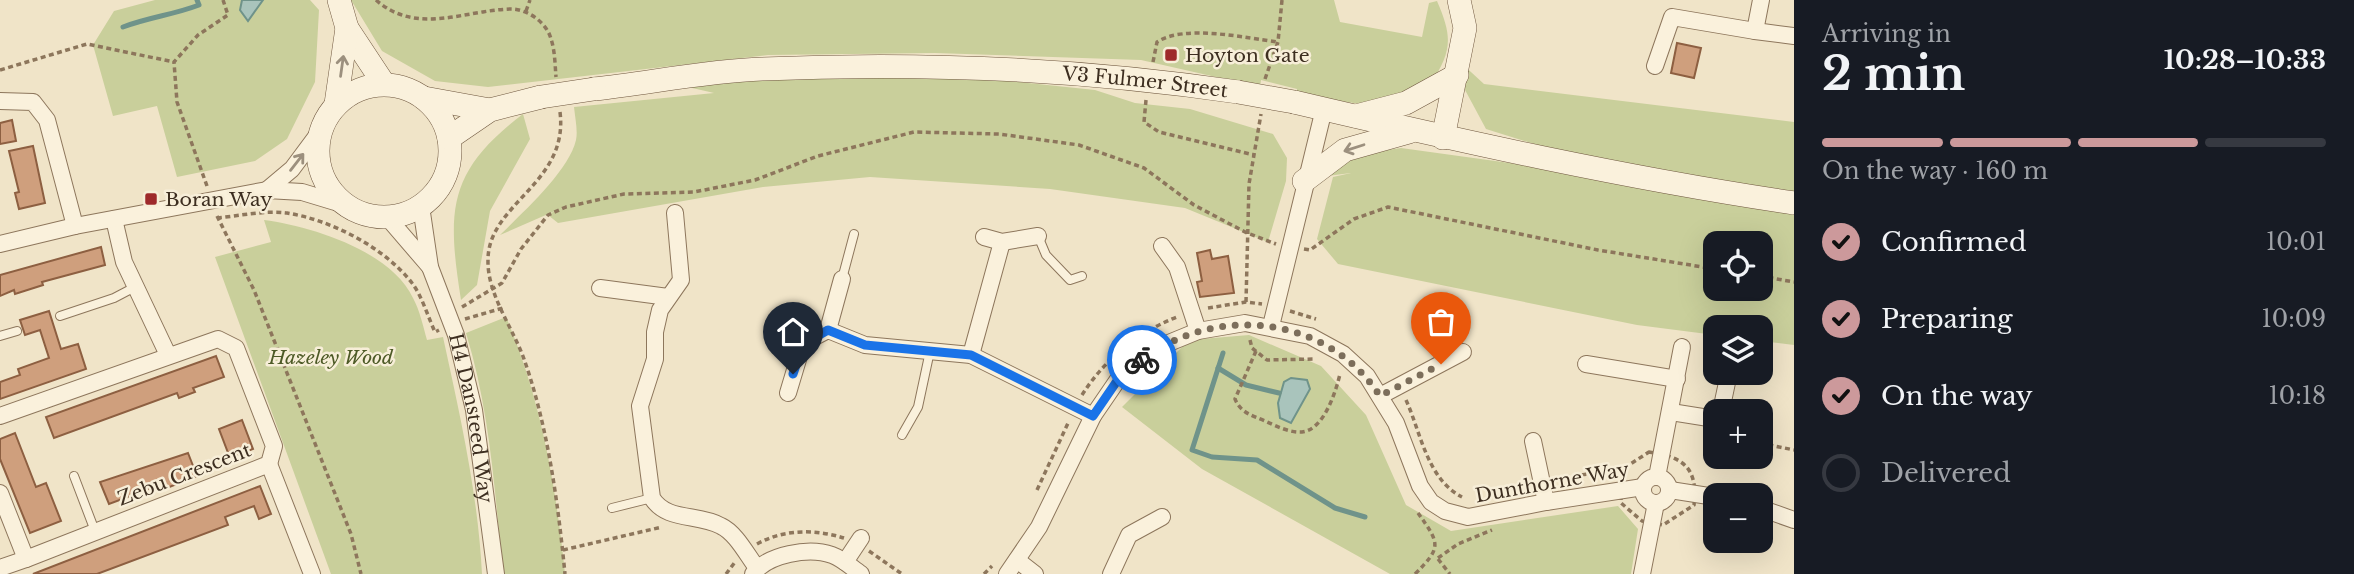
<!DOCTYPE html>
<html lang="en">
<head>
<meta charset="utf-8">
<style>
  :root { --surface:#171b24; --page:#242831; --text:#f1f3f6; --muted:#9ea1a6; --line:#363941; --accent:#cc999b }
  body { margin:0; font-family:"Libre Baskerville",serif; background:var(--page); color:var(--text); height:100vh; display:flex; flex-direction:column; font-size:26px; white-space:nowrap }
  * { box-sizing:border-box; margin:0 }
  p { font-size:23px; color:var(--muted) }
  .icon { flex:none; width:38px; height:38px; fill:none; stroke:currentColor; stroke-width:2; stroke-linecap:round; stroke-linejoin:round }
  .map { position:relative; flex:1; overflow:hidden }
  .panel { display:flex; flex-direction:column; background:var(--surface); width:560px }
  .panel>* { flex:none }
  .tools { position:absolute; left:1703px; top:231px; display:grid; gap:14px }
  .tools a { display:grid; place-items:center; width:70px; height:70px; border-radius:14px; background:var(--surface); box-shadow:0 7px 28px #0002; font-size:35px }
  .pin { position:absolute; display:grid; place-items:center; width:60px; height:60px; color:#fff; margin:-72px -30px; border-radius:50% 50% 50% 0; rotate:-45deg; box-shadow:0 0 7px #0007 }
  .pin .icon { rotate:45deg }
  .courier { position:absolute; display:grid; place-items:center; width:70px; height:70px; margin:-35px; border:5px solid #1a73e8; border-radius:50%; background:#fff; color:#222; box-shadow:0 2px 9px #0007 }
  .summary em { font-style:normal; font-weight:800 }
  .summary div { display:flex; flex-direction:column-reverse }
  .summary { display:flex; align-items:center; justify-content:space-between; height:119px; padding:0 28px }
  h1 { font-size:46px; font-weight:800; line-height:52px }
  .bar { display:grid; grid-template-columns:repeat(4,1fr); gap:10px 7px; align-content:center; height:84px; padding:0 28px }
  .bar i { height:9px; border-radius:5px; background:var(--line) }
  .bar .on { background:var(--accent) }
  .bar p { grid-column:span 4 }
  ol { padding:0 28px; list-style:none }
  li { display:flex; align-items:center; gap:21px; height:77px }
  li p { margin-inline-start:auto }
  li .icon { padding:7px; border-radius:50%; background:var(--accent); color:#111; stroke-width:4 }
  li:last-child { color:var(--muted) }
  li i { width:38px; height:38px; border:4px solid var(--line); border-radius:50% }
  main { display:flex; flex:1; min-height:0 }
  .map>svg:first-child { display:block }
  .green { fill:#c9cf9b; fill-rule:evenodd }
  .water { fill:#a9c4bc; stroke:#6f938a; stroke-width:2 }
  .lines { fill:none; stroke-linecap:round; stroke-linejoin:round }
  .stream { stroke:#6f938a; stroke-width:5 }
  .building { fill:#cf9f7d; stroke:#8d5f41; stroke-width:2 }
  .lane-casing { stroke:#8d765c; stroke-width:10 }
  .street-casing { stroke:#8d765c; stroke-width:18 }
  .secondary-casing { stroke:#6f573f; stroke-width:24 }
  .path { stroke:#8d765c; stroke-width:3.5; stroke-dasharray:5 3.5; stroke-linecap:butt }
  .lane { stroke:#faf1dc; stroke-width:8 }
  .street { stroke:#faf1dc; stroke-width:16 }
  .secondary { stroke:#faf1dc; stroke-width:23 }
  .secondary-bridge-casing { stroke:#6f573f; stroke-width:24; stroke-linecap:butt }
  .secondary-bridge { stroke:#faf1dc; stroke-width:23 }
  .oneway { stroke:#9c907e }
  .done { stroke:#7c6e5b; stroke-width:7; stroke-dasharray:0 12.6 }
  .route { stroke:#1a73e8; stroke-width:9 }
  .poi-dot { fill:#9e2a2b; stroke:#f7eed8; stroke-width:2.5 }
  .labels { text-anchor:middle; stroke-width:5; stroke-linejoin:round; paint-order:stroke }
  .poi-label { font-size:19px; fill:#3d2e20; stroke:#f7eed8; text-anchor:start }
  .street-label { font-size:19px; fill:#3d2e20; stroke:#f7eed8 }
  .park-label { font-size:19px; font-style:italic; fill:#4d5a26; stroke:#f7eed8 }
</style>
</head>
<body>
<main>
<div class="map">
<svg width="1794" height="574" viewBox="0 0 1794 574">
  <rect width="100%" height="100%" fill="#f0e4c8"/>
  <g class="green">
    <polygon points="155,0 310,0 319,10 315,82 287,139 255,161 177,177 157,106 113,116 93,45 114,11"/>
    <path d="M 351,0 L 1334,0 L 1340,22 L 1422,37 L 1429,3 L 1437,1 C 1453,38 1452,51 1430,85 L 1361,104 L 1297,95 L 1297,89 L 1261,80 L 1260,87 L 1141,60 L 935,53 L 768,55 L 488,87 L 435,81 L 382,51 Z"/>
    <path d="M 1459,61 L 1484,84 L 1794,122 L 1794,345 L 1761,341 L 1760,327 L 1715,327 L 1715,335 L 1637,325 L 1338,264 L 1317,239 L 1333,177 L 1351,173 L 1327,176 L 1354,155 L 1401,148 L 1663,184 L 1486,129 L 1457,75 ZM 1715,243 L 1760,243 L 1760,289 L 1715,289 Z"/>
    <path d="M 961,76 L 1095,90 L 1135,103 L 1190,109 L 1273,134 L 1287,158 L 1286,181 L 1268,242 L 1185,208 L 1050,189 L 870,177 L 763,187 L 558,223 L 548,215 L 555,211 L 500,235 C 522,213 569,171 576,140 C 578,131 575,117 574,107 L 714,93 L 688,87 L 755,79 Z"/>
    <path d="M 523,114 L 530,139 L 490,211 L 477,285 L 461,300 C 447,211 447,172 523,114 Z"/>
    <path d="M 264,220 C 311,226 391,251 413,298 C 420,311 423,326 427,340 L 443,337 C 460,415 478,494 482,574 L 331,574 L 215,257 L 271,242 Z"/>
    <path d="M 506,317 C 541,399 556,486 565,574 L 503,574 C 495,493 490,411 466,333 Z"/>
    <polygon points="1249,335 1321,366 1366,415 1406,505 1451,531 1618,506 1638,529 1631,574 1390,574 1202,469 1122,407 1189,340"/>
  </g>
  <g class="water">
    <polygon points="242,0 263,0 248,21 240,10"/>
    <polygon points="1291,378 1307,380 1310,389 1291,423 1280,418 1278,403 1284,382"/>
  </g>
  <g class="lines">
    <g class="stream">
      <path d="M 123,27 C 149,17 173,15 199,5 L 197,0"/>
      <polyline points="1223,353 1192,450 1212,457 1257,460 1335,508 1365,517"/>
      <polyline points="1218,368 1246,385 1279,393"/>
    </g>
  </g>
  <g class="building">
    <polygon points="1677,43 1701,48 1694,78 1671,73"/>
    <polygon points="12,120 16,141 0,144 0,123"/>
    <polygon points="33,146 45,203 19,209 15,193 19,192 9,151"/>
    <polygon points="101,247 105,265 42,282 43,285 15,294 14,290 0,296 0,275"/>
    <polygon points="1210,250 1212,259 1228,256 1234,293 1200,297 1197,282 1202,281 1197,253"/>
    <polygon points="49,311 61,349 78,344 86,369 0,399 0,382 20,375 18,369 49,358 40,330 25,335 20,320"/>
    <polygon points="216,356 224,377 193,388 195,392 179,398 177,393 54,438 46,417"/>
    <polygon points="242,420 253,449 230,458 219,429"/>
    <polygon points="15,433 36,487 46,483 61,521 30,533 0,459 0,439"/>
    <polygon points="188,453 197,476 167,488 165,483 109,504 100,482"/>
    <polygon points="260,486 271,514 259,519 254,506 225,517 228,525 97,574 33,574"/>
  </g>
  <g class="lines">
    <defs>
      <g id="lane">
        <polyline points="1038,236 1046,255 1070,280 1082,276"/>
        <polyline points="842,279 854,234"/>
        <polyline points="60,316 114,298 135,287"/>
        <polyline points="0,336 17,331"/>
        <polyline points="772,340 803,343"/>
        <polyline points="902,435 918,407 930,351"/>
        <polyline points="74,476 95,531"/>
        <polyline points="612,508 652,498"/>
      </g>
      <g id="street">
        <polyline points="1755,31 1794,36"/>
        <polyline points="1655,66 1672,17 1755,31 1761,0"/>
        <polyline points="0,101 33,102 47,120 75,226"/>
        <polyline points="267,190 292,169 321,130"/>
        <path id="s1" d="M 421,206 L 430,267 L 456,335 L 474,410 L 496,574"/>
        <path d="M 675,213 L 681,280 L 660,310 L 655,332 L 655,359 L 640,406 L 652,498 C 667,522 698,513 721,526 C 736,533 747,555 757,568"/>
        <polyline points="387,217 430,267"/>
        <polyline points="114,219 124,262 168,355"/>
        <polyline points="984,237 1002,242 1038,236"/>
        <polyline points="0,244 75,226 267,190 302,192 345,205"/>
        <polyline points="1162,246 1177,267 1198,331"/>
        <polyline points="600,288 668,297"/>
        <polyline points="1271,326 1324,109"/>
        <polyline points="828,330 842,279"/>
        <polyline points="971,355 1002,242"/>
        <polyline points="1586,364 1677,379"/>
        <polyline points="788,393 803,343 828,330 865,345 971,355 1093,416"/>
        <polyline points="1380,396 1463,352"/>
        <polyline points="1721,411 1729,373"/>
        <polyline points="1671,412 1715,419"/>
        <polyline points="0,416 218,339 236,348 274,446 269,464 26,559 0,493"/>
        <polyline points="1533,441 1546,502"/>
        <polyline points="269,464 312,574"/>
        <circle cx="1656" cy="490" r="13"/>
        <polyline points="1657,477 1682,347"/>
        <polyline points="1670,490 1715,497"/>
        <polyline points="1760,508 1794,520"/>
        <polyline points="1017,560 1035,574"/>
        <polyline points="845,562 861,538"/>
        <polyline points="0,568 26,559"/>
        <path d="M 753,574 C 768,554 809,547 832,555 C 843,559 852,568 861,574"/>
        <polyline points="1007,574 1039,527 1093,416 1119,378 1159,347 1198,331 1245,323 1310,336 1343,354 1367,376 1396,423 1420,486 1431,502 1445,511 1468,517 1546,502 1643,487"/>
        <polyline points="1111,574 1129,535 1162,517"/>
        <polyline points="1642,574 1656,503"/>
      </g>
      <g id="secondary">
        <polyline points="339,0 347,28 384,84"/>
        <circle cx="384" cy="151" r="66"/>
        <path id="s2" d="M 594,89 C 649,83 706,71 762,69 C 921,62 1081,69 1238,92"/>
        <polyline points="424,98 490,110"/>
        <path d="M 1294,102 C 1460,141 1625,178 1794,203"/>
        <polyline points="336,104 347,28"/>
        <polyline points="1356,116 1406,103 1457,75"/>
        <polyline points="449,138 490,110 541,97"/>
        <polyline points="1443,138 1465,28 1459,0"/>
        <polyline points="1304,181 1345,150 1409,132"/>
      </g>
    </defs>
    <use href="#lane" class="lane-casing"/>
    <use href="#street" class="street-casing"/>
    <use href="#secondary" class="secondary-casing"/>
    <g class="path">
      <path d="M 376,0 C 417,36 464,10 511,9 C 528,9 547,23 551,39 C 555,51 555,65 556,77"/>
      <polyline points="526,11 530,0"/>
      <path d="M 1153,62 L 1157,42 C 1184,24 1246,38 1278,42"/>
      <polyline points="0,70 87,44 174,62"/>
      <polyline points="1265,79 1278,42 1282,0"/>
      <polyline points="1146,100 1144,122 1159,132 1254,155"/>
      <path d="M 560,112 C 569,184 488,203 488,260 C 487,294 513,328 524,359 C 548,427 558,503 565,574"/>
      <polyline points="207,186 177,102 174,62 198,35 228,15 223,0"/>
      <polyline points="217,216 254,290 351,534 361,574"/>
      <path d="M 217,218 C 239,216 265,210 287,213 C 331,220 384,247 412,283 C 422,296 428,317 435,332 L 439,330"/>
      <polyline points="1304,249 1310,250 1354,219 1388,207 1598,250 1715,269"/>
      <polyline points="1760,276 1794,282"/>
      <polyline points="1246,302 1249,184 1261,114"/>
      <polyline points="462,307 502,283 521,249 548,215 566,207 624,194 694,192 755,180 818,156 914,132 999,134 1079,145 1144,168 1194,205 1247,233 1276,244"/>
      <polyline points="1208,308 1246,302 1262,304"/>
      <polyline points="1290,311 1316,319"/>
      <polyline points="465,319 503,308"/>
      <polyline points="1250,340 1252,348 1267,360 1315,359"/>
      <path d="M 1256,351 L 1235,399 C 1241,413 1251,415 1265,421 C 1276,426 1290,433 1302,432 C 1324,430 1336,391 1340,374"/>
      <path d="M 1082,395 C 1104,360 1138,332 1177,317"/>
      <path d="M 1406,400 C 1421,433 1427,479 1462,497"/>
      <polyline points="1760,443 1794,450"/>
      <path d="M 1649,452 C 1684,457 1698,468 1694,505 L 1663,525 L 1642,521 L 1621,503 L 1621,470 Z"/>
      <polyline points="1556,478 1621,470"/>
      <polyline points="1037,490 1069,421"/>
      <path d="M 757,544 C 784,529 815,529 844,538"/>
      <polyline points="563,550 662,527"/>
      <polyline points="869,551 902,574"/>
      <polyline points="1438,558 1458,544 1492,530"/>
      <polyline points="1438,559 1450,574"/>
      <polyline points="726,574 735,562"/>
      <polyline points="984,574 992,566"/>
      <path d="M 1415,574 C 1442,547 1440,544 1418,513"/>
    </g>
    <use href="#lane" class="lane"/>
    <use href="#street" class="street"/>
    <use href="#secondary" class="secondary"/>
    <defs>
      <g id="secondary-bridge">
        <polyline points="1238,92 1294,102"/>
        <polyline points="541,97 594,89"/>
      </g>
    </defs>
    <use href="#secondary-bridge" class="secondary-bridge-casing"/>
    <use href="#secondary-bridge" class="secondary-bridge"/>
  </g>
  <defs><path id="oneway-shaft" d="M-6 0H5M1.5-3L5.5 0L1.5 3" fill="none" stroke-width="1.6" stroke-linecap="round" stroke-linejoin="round" transform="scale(1.75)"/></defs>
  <g class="oneway">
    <use href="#oneway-shaft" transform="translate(342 66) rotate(-82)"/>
    <use href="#oneway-shaft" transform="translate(1354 148) rotate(162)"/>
    <use href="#oneway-shaft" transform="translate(297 162) rotate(-52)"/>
  </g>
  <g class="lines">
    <path class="done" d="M 1142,360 C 1217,303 1328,316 1380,396 L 1441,364"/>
    <polyline class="route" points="793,374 803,344 828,330 865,345 971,355 1093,416 1119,378 1142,360"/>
  </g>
  <g class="poi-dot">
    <rect x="1164" y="48" width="14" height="14" rx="3.5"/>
    <rect x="144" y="192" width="14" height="14" rx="3.5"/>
  </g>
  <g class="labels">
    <g class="poi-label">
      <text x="1185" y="62">Hoyton Gate</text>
      <text x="165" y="206">Boran Way</text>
    </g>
    <g class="street-label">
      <text dy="7" stroke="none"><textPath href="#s2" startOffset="553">V3 Fulmer Street</textPath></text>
      <text dy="7" stroke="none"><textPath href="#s1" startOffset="219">H4 Dansteed Way</textPath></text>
      <text transform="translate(184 474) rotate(-21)" y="7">Zebu Crescent</text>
      <text transform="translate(1552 482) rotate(-10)" y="7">Dunthorne Way</text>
    </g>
    <g class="park-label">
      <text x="331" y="364">Hazeley Wood</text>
    </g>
  </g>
</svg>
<div class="tools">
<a><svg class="icon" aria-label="locate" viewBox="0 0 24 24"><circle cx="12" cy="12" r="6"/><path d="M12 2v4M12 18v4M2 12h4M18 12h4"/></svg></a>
<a><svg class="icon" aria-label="layers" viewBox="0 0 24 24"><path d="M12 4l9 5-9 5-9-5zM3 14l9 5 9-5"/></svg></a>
<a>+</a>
<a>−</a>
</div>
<div class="pin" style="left:1441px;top:364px;background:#ea580c"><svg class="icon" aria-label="bag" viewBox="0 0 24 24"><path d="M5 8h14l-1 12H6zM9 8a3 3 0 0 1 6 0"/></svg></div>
<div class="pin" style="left:793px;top:374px;background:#1f2937"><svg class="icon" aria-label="home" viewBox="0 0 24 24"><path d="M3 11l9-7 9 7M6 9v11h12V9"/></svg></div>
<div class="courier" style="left:1142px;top:360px"><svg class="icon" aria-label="bike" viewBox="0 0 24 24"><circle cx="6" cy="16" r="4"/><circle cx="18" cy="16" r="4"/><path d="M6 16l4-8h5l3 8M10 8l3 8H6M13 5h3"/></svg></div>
</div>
<section class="panel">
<div class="summary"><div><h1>2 min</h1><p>Arriving in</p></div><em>10:28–10:33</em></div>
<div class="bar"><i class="on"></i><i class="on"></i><i class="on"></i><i></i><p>On the way · 160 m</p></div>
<ol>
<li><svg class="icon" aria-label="check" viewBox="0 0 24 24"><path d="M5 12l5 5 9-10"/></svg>Confirmed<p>10:01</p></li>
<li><svg class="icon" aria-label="check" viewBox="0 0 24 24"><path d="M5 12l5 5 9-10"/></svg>Preparing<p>10:09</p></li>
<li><svg class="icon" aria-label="check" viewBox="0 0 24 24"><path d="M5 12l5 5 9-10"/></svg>On the way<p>10:18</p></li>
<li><i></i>Delivered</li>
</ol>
</section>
</main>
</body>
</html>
